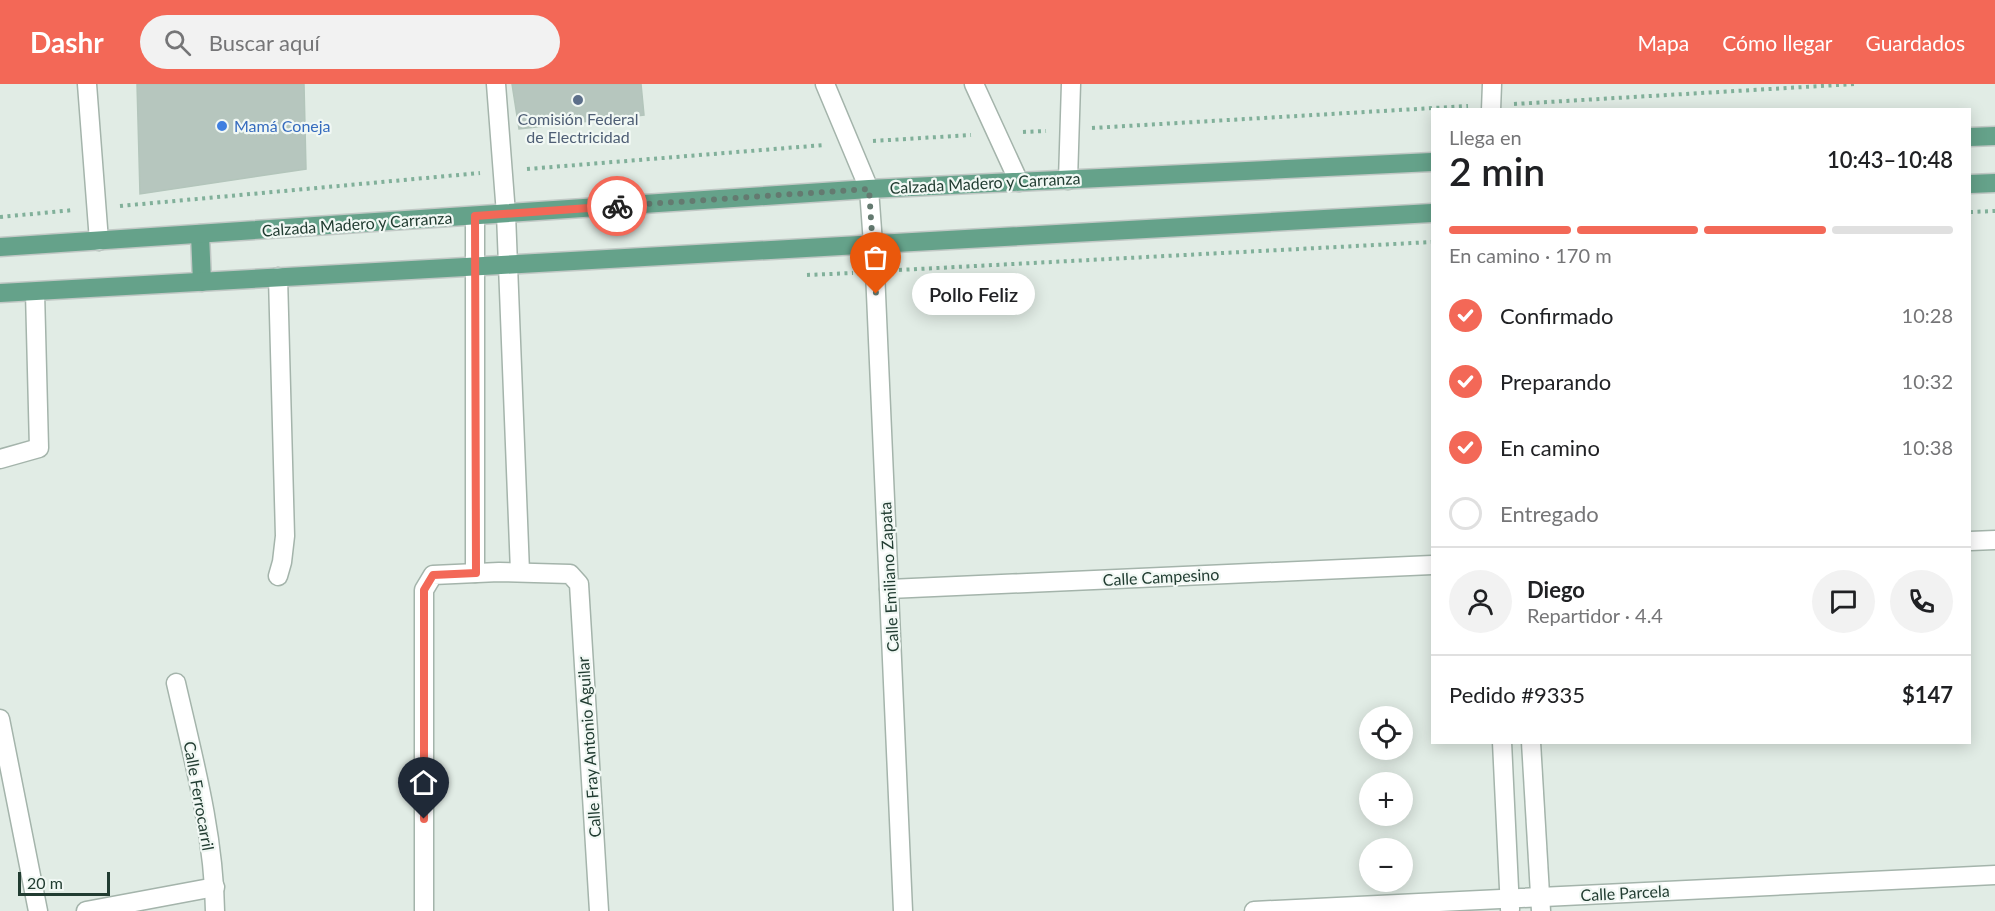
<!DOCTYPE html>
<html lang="es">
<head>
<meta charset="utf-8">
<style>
  :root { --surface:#fff; --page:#f2f2f2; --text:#202124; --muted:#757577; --line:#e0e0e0; --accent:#f36857 }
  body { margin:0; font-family:Lato,sans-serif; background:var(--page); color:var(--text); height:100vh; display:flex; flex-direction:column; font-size:22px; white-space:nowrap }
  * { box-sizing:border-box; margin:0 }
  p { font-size:20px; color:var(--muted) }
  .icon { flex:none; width:33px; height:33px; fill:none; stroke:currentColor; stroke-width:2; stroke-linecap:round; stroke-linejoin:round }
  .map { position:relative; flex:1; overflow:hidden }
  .details { position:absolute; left:1431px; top:24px; width:540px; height:636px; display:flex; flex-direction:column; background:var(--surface); border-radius:0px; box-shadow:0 3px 15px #0003 }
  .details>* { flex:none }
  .controls { position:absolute; left:1359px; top:622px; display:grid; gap:12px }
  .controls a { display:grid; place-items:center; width:54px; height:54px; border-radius:50%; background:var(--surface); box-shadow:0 3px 15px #0003; font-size:30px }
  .scale { position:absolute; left:18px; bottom:15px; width:92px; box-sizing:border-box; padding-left:6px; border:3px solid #213c31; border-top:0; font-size:16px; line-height:21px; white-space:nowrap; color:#213c31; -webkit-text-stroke:4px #f1f8f4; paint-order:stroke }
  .pin { position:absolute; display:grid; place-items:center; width:51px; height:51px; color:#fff; margin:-62px -26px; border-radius:50% 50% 50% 0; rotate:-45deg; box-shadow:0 0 6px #0007 }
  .pin .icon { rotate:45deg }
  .courier { position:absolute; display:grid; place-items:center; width:60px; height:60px; margin:-30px; border:4px solid #f36857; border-radius:50%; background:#fff; color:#222; box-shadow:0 2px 8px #0007 }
  .bubble { position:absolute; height:42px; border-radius:21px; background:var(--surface); box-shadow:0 3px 15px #0003; font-size:20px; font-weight:600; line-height:42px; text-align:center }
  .summary em { font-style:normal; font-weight:600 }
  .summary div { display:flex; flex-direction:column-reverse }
  .summary { display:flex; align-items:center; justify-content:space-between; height:102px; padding:0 18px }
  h1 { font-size:39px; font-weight:600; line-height:45px }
  .bar { display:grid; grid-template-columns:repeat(4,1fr); gap:9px 6px; align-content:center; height:72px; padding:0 18px }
  .bar i { height:8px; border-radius:4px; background:var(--line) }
  .bar .selected { background:var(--accent) }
  .bar p { grid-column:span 4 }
  .line { display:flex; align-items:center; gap:15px; padding:0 18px; border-top:2px solid var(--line) }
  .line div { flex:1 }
  .round { display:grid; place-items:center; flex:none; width:63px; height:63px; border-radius:32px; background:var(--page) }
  ol { padding:0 18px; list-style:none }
  li { display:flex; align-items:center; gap:18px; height:66px }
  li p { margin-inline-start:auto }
  li .icon { padding:6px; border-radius:50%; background:var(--accent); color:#fff; stroke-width:4 }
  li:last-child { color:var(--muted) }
  li i { width:33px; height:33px; border:3px solid var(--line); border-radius:50% }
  header { display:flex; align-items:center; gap:36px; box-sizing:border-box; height:84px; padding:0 30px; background:var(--accent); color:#fff }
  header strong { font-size:28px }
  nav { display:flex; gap:33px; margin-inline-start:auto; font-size:21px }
  .search { width:420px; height:54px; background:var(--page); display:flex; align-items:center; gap:15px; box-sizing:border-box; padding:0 21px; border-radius:33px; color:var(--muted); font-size:22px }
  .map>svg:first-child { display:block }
  .building { fill:#b6c6be; stroke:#b3c5bb; stroke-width:1.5 }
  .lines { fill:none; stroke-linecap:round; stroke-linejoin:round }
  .minor-casing { stroke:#a4b4ab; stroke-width:21 }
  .major-casing { stroke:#c1c8c5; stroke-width:21 }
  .path { stroke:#81b09a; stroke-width:4; stroke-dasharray:3 4.5; stroke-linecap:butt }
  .minor { stroke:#fff; stroke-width:18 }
  .major { stroke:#65a28a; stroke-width:18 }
  .done { stroke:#647a70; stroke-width:6; stroke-dasharray:0 10.8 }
  .route { stroke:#f36857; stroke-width:8 }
  .service-dot { fill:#5c6f8a; stroke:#f1f8f4; stroke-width:2 }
  .shop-dot { fill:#3f7fe0; stroke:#f1f8f4; stroke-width:2 }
  .labels { text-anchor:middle; stroke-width:4.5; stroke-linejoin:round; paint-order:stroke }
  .service-label { font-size:16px; fill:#4e5e75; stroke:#f1f8f4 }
  .shop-label { font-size:16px; fill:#366cbe; stroke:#f1f8f4; text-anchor:start }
  .street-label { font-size:16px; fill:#213c31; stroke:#f1f8f4 }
</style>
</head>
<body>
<header>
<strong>Dashr</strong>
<div class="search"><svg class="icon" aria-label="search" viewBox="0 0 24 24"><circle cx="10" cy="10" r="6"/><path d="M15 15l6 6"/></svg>Buscar aquí</div>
<nav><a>Mapa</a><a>Cómo llegar</a><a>Guardados</a></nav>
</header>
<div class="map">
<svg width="1995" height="827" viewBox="0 0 1995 827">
  <rect width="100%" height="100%" fill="#e1ece5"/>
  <g class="building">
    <polygon points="137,0 304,0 306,85 140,110"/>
    <polygon points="512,0 641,0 644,31 519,45"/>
  </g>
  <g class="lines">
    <defs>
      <g id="minor">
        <polyline points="87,0 99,157"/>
        <polyline points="496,0 506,130 520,488"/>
        <polyline points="825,0 869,105 875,187 903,827"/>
        <polyline points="974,0 1019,98"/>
        <polyline points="1491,26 1492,0"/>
        <polyline points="1068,96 1071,0"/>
        <polyline points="475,132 475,489"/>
        <polyline points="278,193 285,452 282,478 278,492"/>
        <polyline points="0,375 39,364 35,208"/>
        <polyline points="1970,457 1995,456"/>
        <polyline points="889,505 1432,481"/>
        <path d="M 176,599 C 193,673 214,750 215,827"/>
        <polyline points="0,635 38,827"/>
        <polyline points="1502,658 1510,825"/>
        <polyline points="1531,658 1541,827"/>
        <polyline points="86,827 215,803"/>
        <polyline points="424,827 424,506 433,491 499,488 570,490 579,500 599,827"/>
        <polyline points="1254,827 1995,791"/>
      </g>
      <g id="major">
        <polyline points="1970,53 1995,52"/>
        <polyline points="1970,100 1995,99"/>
        <polyline points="200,150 202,198"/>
        <polyline points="0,163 869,105 1432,78"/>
        <polyline points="0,209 1432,129"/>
      </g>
    </defs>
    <use href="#minor" class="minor-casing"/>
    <use href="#major" class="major-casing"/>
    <g class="path">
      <polyline points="1514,20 1855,0"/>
      <polyline points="1092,44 1468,22"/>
      <polyline points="1023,48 1046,47"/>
      <polyline points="873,57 971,51"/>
      <polyline points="527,85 824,61"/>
      <polyline points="120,122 480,89"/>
      <polyline points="1970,128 1995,127"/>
      <polyline points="0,133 74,126"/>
      <polyline points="899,186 1432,158"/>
      <polyline points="807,191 853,189"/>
    </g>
    <use href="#minor" class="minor"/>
    <use href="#major" class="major"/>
  </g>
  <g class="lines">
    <polyline class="done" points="617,122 869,105 876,210"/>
    <polyline class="route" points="424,735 424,506 433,491 476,489 475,132 617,122"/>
  </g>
  <circle class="service-dot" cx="578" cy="16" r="6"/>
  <circle class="shop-dot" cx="222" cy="42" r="6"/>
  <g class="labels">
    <g class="service-label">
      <text x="578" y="41">Comisión Federal<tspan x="578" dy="18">de Electricidad</tspan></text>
    </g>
    <g class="shop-label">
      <text x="234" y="48">Mamá Coneja</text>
    </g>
    <g class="street-label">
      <text transform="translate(985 99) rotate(-3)" y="6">Calzada Madero y Carranza</text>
      <text transform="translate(357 140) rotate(-4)" y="6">Calzada Madero y Carranza</text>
      <text transform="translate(889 493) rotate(-93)" y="6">Calle Emiliano Zapata</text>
      <text transform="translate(1161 493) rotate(-3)" y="6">Calle Campesino</text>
      <text transform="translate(589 663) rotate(-94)" y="6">Calle Fray Antonio Aguilar</text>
      <text transform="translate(199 712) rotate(80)" y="6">Calle Ferrocarril</text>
      <text transform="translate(1625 809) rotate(-3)" y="6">Calle Parcela</text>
    </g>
  </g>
</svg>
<div class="controls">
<a><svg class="icon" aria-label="locate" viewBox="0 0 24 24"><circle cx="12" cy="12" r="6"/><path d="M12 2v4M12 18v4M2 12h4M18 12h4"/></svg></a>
<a>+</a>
<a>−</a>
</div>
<div class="scale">20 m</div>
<div class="pin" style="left:876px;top:210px;background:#ea580c"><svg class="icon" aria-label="bag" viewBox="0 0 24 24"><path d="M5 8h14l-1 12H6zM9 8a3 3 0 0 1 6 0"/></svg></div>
<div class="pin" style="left:424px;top:735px;background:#1f2937"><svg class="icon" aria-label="home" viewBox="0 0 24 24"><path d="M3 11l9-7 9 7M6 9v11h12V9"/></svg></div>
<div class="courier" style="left:617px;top:122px"><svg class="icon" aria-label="bike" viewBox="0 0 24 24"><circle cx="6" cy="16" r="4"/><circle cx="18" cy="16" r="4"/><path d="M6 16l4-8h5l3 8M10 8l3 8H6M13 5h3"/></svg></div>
<div class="bubble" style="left:912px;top:189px;width:123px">Pollo Feliz</div>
<section class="details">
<div class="summary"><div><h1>2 min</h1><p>Llega en</p></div><em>10:43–10:48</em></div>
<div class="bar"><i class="selected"></i><i class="selected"></i><i class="selected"></i><i></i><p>En camino · 170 m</p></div>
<ol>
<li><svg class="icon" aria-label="check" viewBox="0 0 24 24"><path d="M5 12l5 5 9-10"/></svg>Confirmado<p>10:28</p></li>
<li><svg class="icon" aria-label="check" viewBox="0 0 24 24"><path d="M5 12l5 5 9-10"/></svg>Preparando<p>10:32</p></li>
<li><svg class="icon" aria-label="check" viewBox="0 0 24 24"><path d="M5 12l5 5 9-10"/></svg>En camino<p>10:38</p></li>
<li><i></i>Entregado</li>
</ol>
<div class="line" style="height:108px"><a class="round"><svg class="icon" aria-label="person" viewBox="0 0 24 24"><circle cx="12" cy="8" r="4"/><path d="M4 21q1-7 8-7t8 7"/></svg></a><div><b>Diego</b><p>Repartidor · 4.4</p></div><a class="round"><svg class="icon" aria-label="chat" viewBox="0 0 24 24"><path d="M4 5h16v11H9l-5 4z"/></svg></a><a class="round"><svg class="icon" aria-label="phone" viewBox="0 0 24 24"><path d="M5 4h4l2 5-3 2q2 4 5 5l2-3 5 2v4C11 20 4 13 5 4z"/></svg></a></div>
<div class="line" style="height:78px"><div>Pedido #9335</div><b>$147</b></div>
</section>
</div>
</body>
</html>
